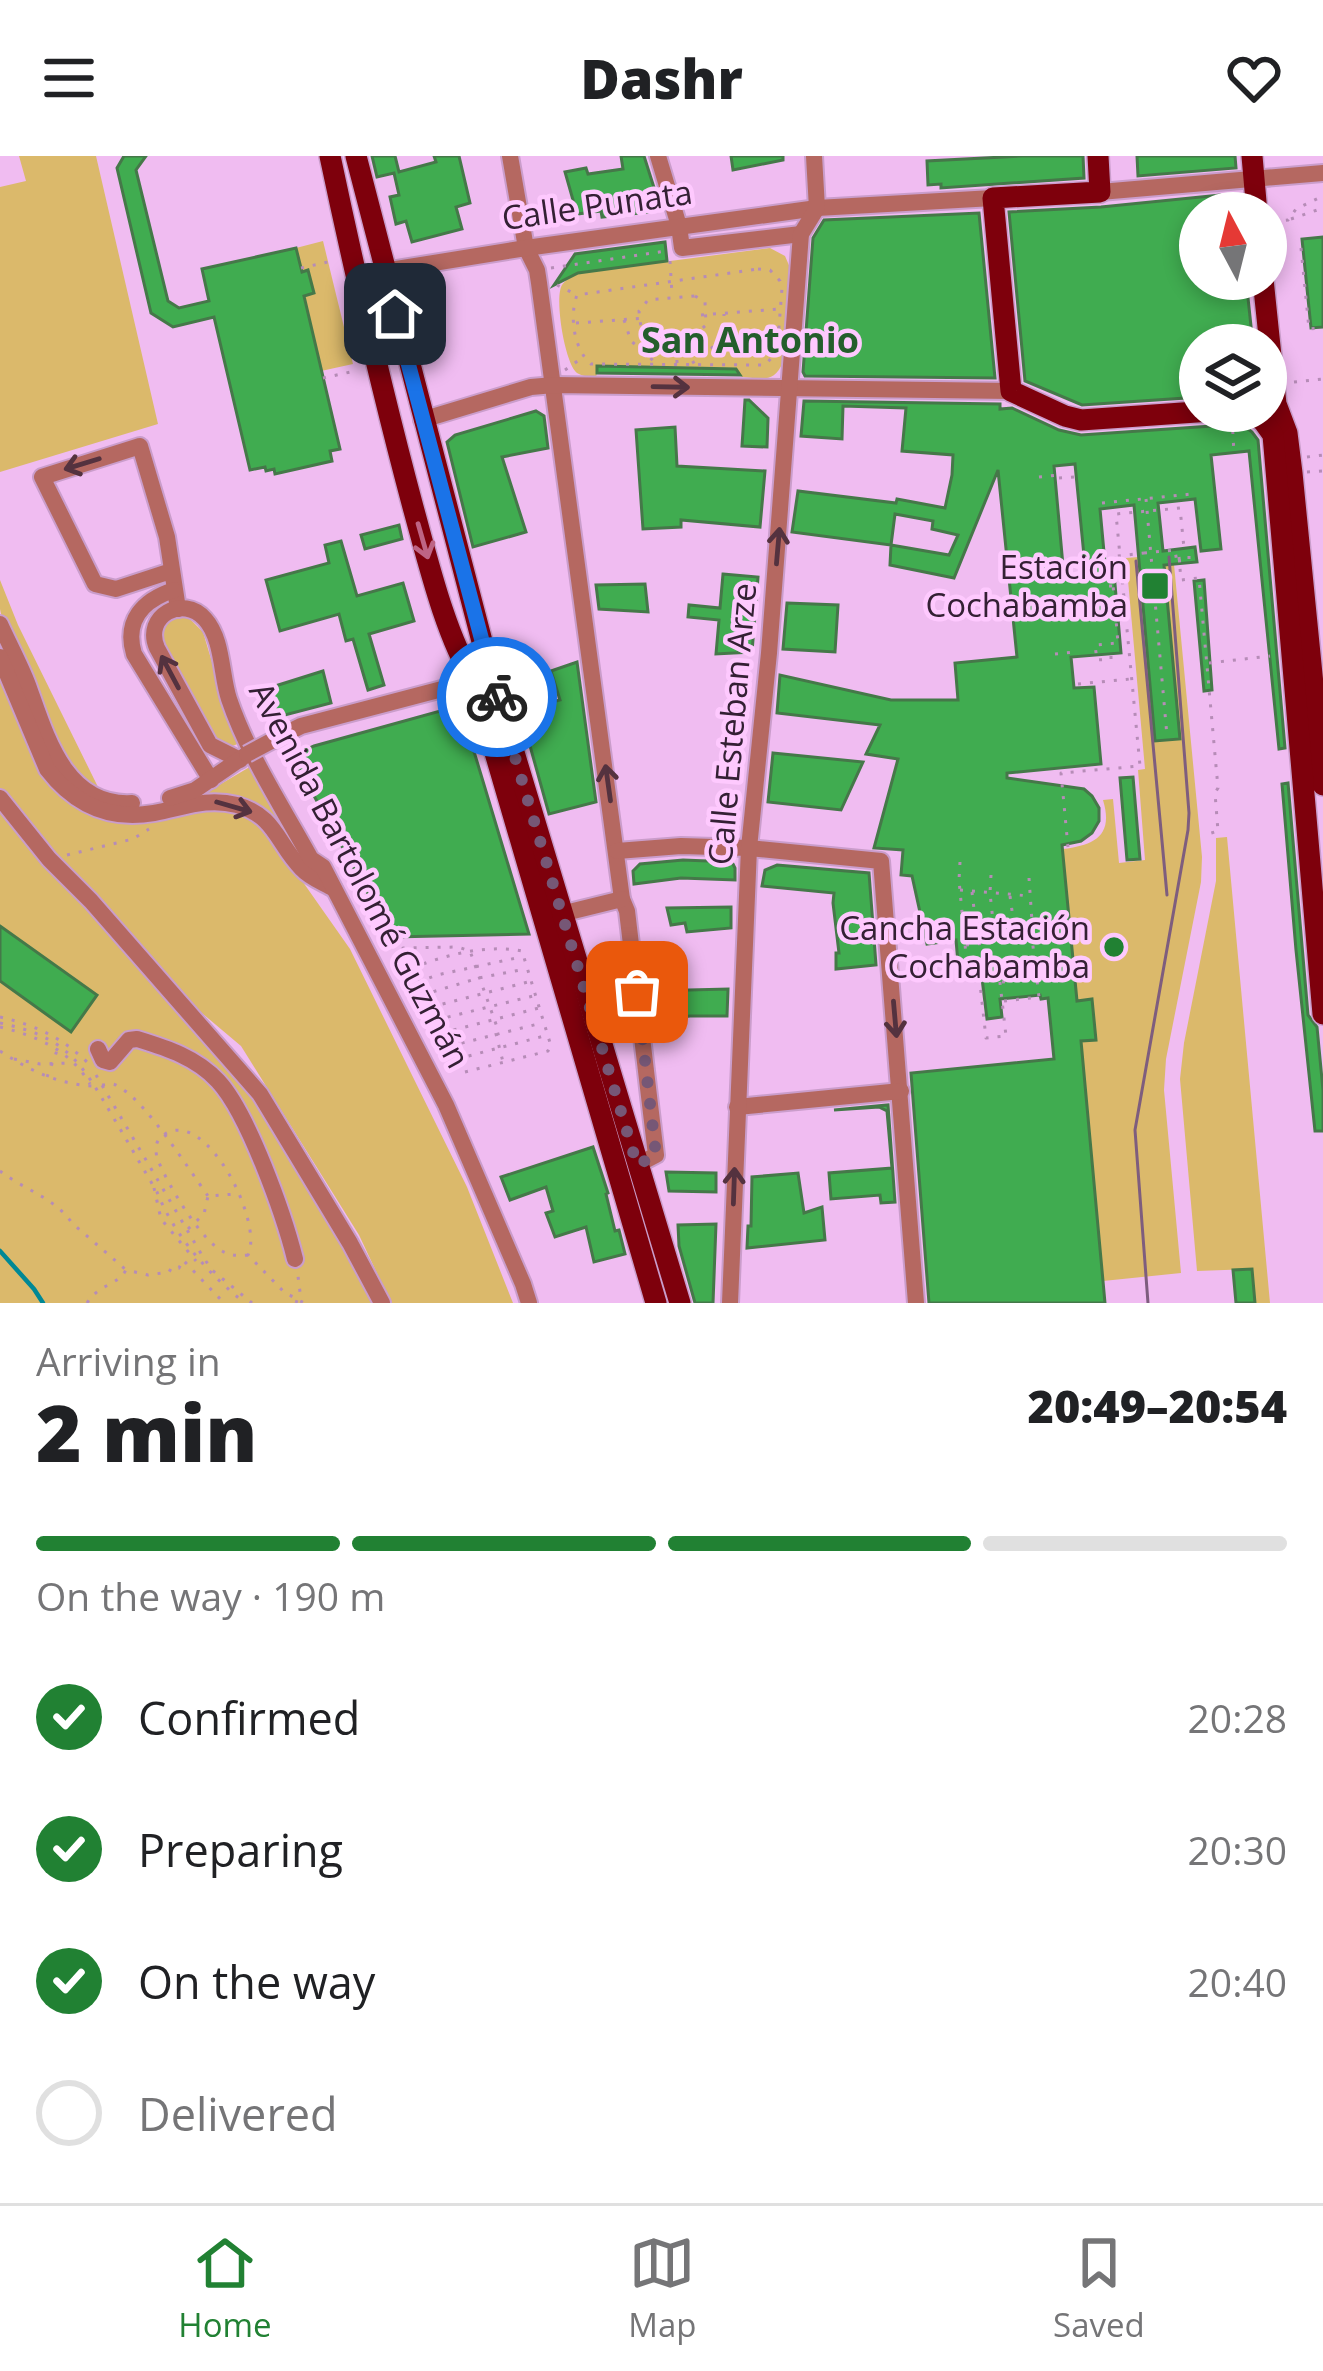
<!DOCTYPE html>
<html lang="en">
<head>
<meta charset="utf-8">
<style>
  :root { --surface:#fff; --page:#f6f6f6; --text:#202124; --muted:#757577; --line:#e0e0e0; --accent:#218133 }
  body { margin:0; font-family:"Open Sans",sans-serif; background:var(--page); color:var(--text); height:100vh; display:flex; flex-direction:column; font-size:45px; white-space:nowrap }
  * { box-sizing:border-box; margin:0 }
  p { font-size:39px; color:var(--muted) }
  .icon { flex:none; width:66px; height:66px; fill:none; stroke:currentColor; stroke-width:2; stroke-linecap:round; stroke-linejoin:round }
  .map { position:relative; height:1147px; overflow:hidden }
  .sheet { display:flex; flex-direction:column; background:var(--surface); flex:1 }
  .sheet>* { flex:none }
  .needle { width:78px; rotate:353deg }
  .controls { position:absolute; left:1179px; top:36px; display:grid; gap:24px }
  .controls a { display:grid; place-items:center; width:108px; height:108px; border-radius:50%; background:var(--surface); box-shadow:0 6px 18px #0003; font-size:60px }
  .pin { position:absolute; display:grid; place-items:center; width:102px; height:102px; color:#fff; margin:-51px; border-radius:24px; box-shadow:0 6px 18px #0006 }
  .courier { position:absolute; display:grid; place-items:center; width:120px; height:120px; margin:-60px; border:9px solid #1a73e8; border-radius:50%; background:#fff; color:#222; box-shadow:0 3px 15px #0007 }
  .overview em { font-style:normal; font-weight:800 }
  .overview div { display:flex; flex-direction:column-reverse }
  .overview { display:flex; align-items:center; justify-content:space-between; height:204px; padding:0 36px }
  h1 { font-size:78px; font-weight:800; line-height:90px }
  .bar { display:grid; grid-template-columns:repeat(4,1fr); gap:18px 12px; align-content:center; height:144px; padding:0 36px }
  .bar i { height:15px; border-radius:9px; background:var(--line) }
  .bar .selected { background:var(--accent) }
  .bar p { grid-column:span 4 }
  ol { padding:0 36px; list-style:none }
  li { display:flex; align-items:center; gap:36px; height:132px }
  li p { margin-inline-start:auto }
  li .icon { padding:12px; border-radius:50%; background:var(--accent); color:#fff; stroke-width:4 }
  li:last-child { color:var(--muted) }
  li i { width:66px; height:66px; border:6px solid var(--line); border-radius:50% }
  header { display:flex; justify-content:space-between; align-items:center; height:156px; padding:0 36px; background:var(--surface); font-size:54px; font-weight:800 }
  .dock { display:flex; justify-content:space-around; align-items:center; height:168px; border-top:3px solid var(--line); background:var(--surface); font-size:33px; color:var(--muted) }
  .dock a { display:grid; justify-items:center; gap:6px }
  .dock .selected { color:var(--accent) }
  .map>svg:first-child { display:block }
  .green { fill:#dbb96b }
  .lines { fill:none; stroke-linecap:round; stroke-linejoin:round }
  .stream { stroke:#008895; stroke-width:4.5 }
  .building { fill:#40ac50; stroke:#457849; stroke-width:3; fill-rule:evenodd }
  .minor-casing { stroke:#ca9dcb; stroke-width:20 }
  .major-casing { stroke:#ca9dcb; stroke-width:24 }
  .path { stroke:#b68cb7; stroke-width:3; stroke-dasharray:3 9; stroke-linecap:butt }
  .minor { stroke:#b56861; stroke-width:16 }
  .major { stroke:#7e000c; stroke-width:21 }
  .tram { stroke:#7e5d7e; stroke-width:3 }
  .minor-bridge-casing { stroke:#ca9dcb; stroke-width:20; stroke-linecap:butt }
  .path-bridge { stroke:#b68cb7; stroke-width:3; stroke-dasharray:3 9; stroke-linecap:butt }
  .minor-bridge { stroke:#b56861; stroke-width:16 }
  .oneway { stroke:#54323f }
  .oneway2 { stroke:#be6485 }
  .done { stroke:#765776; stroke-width:12; stroke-dasharray:0 21.6 }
  .route { stroke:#1a73e8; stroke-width:15 }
  .poi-dot { fill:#218133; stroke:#fec9fe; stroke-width:4.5 }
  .labels { text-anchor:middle; stroke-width:9; stroke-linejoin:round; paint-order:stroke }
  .street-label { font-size:33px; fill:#342034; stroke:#fec9fe }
  .poi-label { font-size:33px; fill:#342034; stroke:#fec9fe; text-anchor:end }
  .neighbourhood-label { font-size:36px; font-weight:bold; fill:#245e2c; stroke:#fec9fe }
</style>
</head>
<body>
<header><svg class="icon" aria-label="menu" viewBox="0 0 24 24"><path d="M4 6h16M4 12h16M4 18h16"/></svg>Dashr<svg class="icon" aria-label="heart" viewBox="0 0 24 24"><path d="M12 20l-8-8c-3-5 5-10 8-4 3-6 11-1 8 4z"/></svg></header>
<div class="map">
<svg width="1323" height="1147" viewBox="0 0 1323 1147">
  <rect width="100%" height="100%" fill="#f0bcf1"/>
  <g class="green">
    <polygon points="19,0 96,0 158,268 0,316 0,31 26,25"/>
    <polygon points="323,85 353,208 321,215 304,140 314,137 308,115 302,116 296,92"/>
    <path d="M 770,92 L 785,100 L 791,114 L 783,206 C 774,228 762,222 742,221 L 735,213 L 598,210 L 596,222 C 590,221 582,220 577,217 C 565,208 554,142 562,129 C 566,123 572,121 578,117 Z"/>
    <path d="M 1173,398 L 1202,701 L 1201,726 L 1166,903 L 1164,934 L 1181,1117 L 1103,1125 L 1081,885 L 1096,883 L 1092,844 L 1077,845 L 1063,693 C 1094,689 1114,680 1103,644 L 1113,643 L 1119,707 L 1145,704 L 1138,614 L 1145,613 L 1126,402 L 1139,401 L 1180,582 L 1163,399 Z"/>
    <path d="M 0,424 L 18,469 L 98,631 C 54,605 47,556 27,513 C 18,495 3,472 0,453 C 0,444 0,434 0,424 Z"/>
    <path d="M 179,460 L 188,461 L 203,476 L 223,543 L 241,586 C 231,592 227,591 217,586 L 162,491 L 162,471 L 166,466 Z"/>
    <polygon points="0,514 54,629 75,651 104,661 184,652 238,655 258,668 279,692 350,793 467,1031 513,1147 391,1147 359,1079 241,890 184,842 41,684 0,632"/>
    <polygon points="253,609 303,705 226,640 204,638"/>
    <polygon points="0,653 50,716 84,747 243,926 344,1094 372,1147 0,1147"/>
    <polygon points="1227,681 1270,1147 1255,1147 1252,1113 1197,1115 1180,923 1184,887 1216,725 1216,682"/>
  </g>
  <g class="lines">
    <polyline class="stream" points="0,1095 34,1133 43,1147"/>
  </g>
  <g class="building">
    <polygon points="124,0 146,0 136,14 168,145 179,152 209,145 202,113 296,92 302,116 308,114 314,137 304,140 340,293 330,295 332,305 275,318 274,313 266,315 265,311 250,314 214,161 173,171 151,157 117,12"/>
    <polygon points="372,0 395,0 399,16 436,6 434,0 459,0 470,47 456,51 462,73 412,86 406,65 396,68 390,41 399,39 394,17 377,21"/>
    <polygon points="621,0 644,0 657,41 655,50 649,56 621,59 602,61 601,55 577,58 565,16 586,12 588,18 623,13"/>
    <polygon points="731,0 783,0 783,4 733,14"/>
    <polygon points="1022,0 1083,0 1084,22 941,32 941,28 928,29 927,5"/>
    <polygon points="1137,0 1235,0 1236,12 1138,20"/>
    <polygon points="1220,39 1241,57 1200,57 1200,123 1246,123 1253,189 1200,189 1200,241 1082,249 1025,225 1009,56 1101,51"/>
    <polygon points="979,57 995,222 805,220 803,216 813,82 824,64"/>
    <polygon points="1323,81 1323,171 1311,172 1302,83"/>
    <polygon points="665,86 667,105 578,117 554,129 575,98"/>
    <polygon points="597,210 736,213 740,219 597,217"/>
    <polygon points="745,244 749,244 768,262 767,291 742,290"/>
    <path d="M 804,245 L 1000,248 L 1000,253 L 1012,252 L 1059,274 L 1081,279 L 1212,270 L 1228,261 L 1228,265 L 1238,265 L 1252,276 L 1258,284 L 1285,592 L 1279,593 L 1249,295 L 1211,299 L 1221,393 L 1201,395 L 1195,343 L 1158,347 L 1163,395 L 1195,391 L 1197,406 L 1164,409 L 1180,583 L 1155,585 L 1134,349 L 1100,353 L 1106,418 L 1114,417 L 1121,497 L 1071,501 L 1074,532 L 1094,531 L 1101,608 L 1007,617 L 1007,622 L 1084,633 L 1092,640 L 1099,652 L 1099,665 L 1092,677 L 1081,685 L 1062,689 L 1077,845 L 1092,843 L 1096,884 L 1081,885 L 1105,1147 L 929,1147 L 911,917 L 1054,903 L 1048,842 L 1041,843 L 1040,839 L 1000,843 L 1002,861 L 987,863 L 980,806 L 958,807 L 956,784 L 927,788 L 912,720 L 901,719 L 903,694 L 874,692 L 898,603 L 866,598 L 880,569 L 777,557 L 780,519 L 891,544 L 958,544 L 955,507 L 1017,501 L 998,314 L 954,422 L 890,409 L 891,389 L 792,376 L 798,335 L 896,347 L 897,343 L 945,352 L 952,319 L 953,299 L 902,295 L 906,252 L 843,250 L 842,283 L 801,280 ZM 1075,308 L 1086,420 L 1064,421 L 1054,310 ZM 895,358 L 933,365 L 932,373 L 958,379 L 949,399 L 891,389 Z"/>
    <polygon points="536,255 544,260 548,292 502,301 526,376 473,391 447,286 455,279"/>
    <polygon points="675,271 677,310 765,315 760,371 681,364 681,371 643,373 636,274"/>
    <polygon points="399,369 402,383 365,393 361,379"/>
    <polygon points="341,385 357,440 403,427 414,465 369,478 384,529 368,534 353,483 346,485 339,458 280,475 266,424 329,407 325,389"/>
    <polygon points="723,418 758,421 752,496 716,498 719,464 688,461 689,449 720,452"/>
    <polygon points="1204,424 1212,534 1204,535 1194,425"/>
    <polygon points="645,428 648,456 599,453 596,429"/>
    <polygon points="787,447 838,449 835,496 783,493"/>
    <polygon points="577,506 596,646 549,658 520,554 560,544 551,515"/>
    <polygon points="323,515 331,547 281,560 280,557 266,561 256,536"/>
    <polygon points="451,552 458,554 463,559 529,778 392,781 292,600 314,590"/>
    <polygon points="773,597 863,606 841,654 768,646"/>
    <polygon points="1133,621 1140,703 1127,704 1120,622"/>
    <polygon points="1288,627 1308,859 1317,871 1323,934 1323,975 1315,975 1296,794 1282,628"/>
    <polygon points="683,704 732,706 735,712 735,724 681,722 634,728 633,715 640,708"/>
    <polygon points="777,709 869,717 876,809 836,813 836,797 839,797 833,747 834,737 762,730 765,714"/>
    <polygon points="731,751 731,772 687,776 685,767 671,769 667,752"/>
    <polygon points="0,770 97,839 71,876 0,825"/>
    <polygon points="728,833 727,860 690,860 653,865 649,835"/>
    <polygon points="888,949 895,1046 881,1047 880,1039 831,1043 829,1017 892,1012 887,955 879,951 834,954"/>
    <polygon points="593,991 608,1037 606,1038 615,1075 619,1074 625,1098 594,1106 586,1071 555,1081 546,1057 553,1055 546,1031 510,1044 501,1021"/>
    <polygon points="666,1016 716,1017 716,1036 669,1035"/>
    <polygon points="798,1017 804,1057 822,1051 825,1084 747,1092 748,1070 751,1070 752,1021"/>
    <polygon points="716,1068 713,1147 695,1147 679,1090 678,1069"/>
    <polygon points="1252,1113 1255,1147 1236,1147 1233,1114"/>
  </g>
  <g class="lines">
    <defs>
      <g id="minor">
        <polyline points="510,0 526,92 537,114 539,127 622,743 627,755 656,999 637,1009"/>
        <polyline points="658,0 679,70 682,92 801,78"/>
        <polyline points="1100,36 1323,17"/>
        <polyline points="384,115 526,92 817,52 993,42"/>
        <polyline points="422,264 531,231 554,229 1011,235"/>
        <polyline points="171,415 116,433 95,428 42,321 140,290 167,381 178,453"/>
        <path d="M 174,434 C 143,444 124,465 134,498 L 211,624"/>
        <path d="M 0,468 C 9,488 20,508 28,529 C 46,579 65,651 132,647"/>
        <path d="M 0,501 L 47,613 C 74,648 109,665 154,657 C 183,652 206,641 237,649 C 276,660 277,688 302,713 C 310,722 324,727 334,733"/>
        <polyline points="277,582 301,570 484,522"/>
        <path d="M 240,604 L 210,589 L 157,492 C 143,460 183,438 205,463 C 223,483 221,519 229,543 C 248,599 283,652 311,703 L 323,711 L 446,949 L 523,1128 L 529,1147"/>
        <polyline points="0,642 49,703 91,745 260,938 350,1087 382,1147"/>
        <polyline points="170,642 195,634 246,599"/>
        <polyline points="617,695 681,690 749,692 881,705 916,1147"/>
        <polyline points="561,758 622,743"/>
        <path d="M 98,893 L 103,904 L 110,906 L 129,884 L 137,883 C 166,892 196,901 218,925 C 248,957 284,1059 295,1103"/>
        <polyline points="737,951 901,935"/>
        <polyline points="730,1147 749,692 769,497 801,78 817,52 814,0"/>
      </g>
      <g id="major">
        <path d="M 330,0 C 355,118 382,235 413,351 C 428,405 445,478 474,525 L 656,1147"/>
        <polyline points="356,0 491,520 680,1147"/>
        <polyline points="1098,0 1100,36 993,42 1011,235 1065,260 1081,264 1211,255"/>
        <polyline points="1252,0 1257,57"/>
        <polyline points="1263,123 1276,248 1287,277 1292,317 1323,629"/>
        <polyline points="1248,255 1263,265 1273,279 1323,858"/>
      </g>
    </defs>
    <use href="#minor" class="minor-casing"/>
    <use href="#major" class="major-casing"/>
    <g class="path">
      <polyline points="1291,63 1323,52"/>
      <polyline points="1274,66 1288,64 1296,53 1323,40"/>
      <polyline points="1301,92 1309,173 1323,172"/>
      <polyline points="670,105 672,139"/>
      <polyline points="301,112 328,106"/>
      <polyline points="551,112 666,95"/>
      <path d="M 758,113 L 770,114 L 780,125 L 782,132 L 777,196 L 765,209 L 591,208 C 574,194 569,160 577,139 Z"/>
      <polyline points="557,129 575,138"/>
      <path d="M 695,140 L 705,146 L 706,169 L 697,177 L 653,180 C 640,177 640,167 639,155 L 648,144 Z"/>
      <polyline points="701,159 779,153"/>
      <polyline points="624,164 631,185 656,207"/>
      <polyline points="576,167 646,162"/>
      <polyline points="676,180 677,207"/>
      <path d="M 692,207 C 712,196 724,182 724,158"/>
      <polyline points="565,214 582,202"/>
      <polyline points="323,222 355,215"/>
      <polyline points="1294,226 1323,223"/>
      <polyline points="1232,263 1234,297"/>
      <polyline points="1307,301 1323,299"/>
      <polyline points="1307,316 1323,315"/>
      <polyline points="1039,321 1059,319"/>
      <polyline points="1059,322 1076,321"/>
      <polyline points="1146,343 1167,580"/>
      <polyline points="1102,347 1192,338"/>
      <polyline points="1144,397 1175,394 1177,407"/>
      <polyline points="1179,401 1181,424 1199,422 1218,632 1215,637 1218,675 1208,678"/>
      <polyline points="1178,405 1189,404 1189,400"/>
      <polyline points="1068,415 1120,409"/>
      <polyline points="1048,425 1068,423"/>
      <polyline points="1112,430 1109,430 1107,408 1119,406"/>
      <polyline points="1055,498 1075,496"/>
      <polyline points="1111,500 1111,503 1097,504 1095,489 1118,487 1112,417"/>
      <polyline points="1209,507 1270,500"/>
      <polyline points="1078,528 1130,523"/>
      <polyline points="1068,691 1061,617 1140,610 1116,358 1180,352 1184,392"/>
      <polyline points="67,699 133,683 149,673"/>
      <polyline points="960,706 959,724 967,810 1034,803"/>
      <polyline points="991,719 990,737 995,784"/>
      <polyline points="1029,722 1033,780"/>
      <polyline points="960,734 1030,740"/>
      <polyline points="972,736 978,786"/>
      <polyline points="1010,740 1016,784"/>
      <polyline points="966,789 1042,781"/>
      <polyline points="978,810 986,882 1006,880 998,809"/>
      <polyline points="418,826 437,819 521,801"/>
      <polyline points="1002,826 1034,823"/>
      <polyline points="422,839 479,822 525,813"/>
      <polyline points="1004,845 1039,841 1032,782"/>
      <polyline points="431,851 528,826"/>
      <path d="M 0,861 C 35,869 61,881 87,906"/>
      <polyline points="436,864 533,840"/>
      <path d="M 0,867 C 67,881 81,906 113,961 C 128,986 142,1011 157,1036 C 174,1079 209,1119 245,1147"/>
      <path d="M 0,871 C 37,880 70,894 90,928"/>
      <polyline points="442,877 539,852"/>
      <polyline points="450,890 542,867"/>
      <path d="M 0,895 C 29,914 57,928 92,930"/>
      <polyline points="14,903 40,908 70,907"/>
      <polyline points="457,903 548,879"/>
      <path d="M 465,916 L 548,895 L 551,890 L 522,795 C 486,788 446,799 412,812 L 403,792 L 458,791 L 470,795 L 497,871 L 496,878 L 503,906"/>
      <polyline points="96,919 203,1101 212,1114 252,1147"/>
      <polyline points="47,921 58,892"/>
      <path d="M 102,929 C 112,928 112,926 121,932 C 148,949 188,1012 208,1040"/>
      <path d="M 0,1015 C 23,1033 55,1042 72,1067 L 125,1113"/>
      <polyline points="154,1032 161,1063 196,1105"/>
      <polyline points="188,1073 204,1058 208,1040 236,1038"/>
      <path d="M 248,1099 C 237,1100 229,1100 219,1093 C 197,1078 167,1027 157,1002 C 155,992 155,984 165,978 C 207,952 264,1067 248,1099 L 284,1136 L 304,1147"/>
      <path d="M 87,1147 C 100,1127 117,1130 126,1114 L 148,1119 L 169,1116 L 172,1111 L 179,1112 L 183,1104 L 224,1147"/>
      <polyline points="296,1147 300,1136 298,1120"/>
    </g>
    <use href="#minor" class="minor"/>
    <use href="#major" class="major"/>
    <g class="tram">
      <polyline points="1136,405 1167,739"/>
      <polyline points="1148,1147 1135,974 1188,674 1189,657 1169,401"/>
    </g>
    <defs>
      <polyline id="minor-bridge" points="247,598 277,582"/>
    </defs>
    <use href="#minor-bridge" class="minor-bridge-casing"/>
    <polyline class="path-bridge" points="1112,417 1110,401 1144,397"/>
    <use href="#minor-bridge" class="minor-bridge"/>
  </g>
  <defs><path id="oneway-shaft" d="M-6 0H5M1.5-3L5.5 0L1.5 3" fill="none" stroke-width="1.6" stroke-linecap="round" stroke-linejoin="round" transform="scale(3)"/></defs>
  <g class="oneway">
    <use href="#oneway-shaft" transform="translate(671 231) rotate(1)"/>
    <use href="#oneway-shaft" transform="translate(82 308) rotate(163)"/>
    <use href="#oneway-shaft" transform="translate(778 390) rotate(-85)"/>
    <use href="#oneway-shaft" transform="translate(170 516) rotate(-118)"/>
    <use href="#oneway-shaft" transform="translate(608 627) rotate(-98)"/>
    <use href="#oneway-shaft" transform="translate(234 651) rotate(16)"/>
    <use href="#oneway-shaft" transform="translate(895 863) rotate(85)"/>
    <use href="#oneway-shaft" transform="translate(734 1030) rotate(-88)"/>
  </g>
  <use class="oneway2" href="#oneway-shaft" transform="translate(423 385) rotate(74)"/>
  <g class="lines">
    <polyline class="done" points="497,541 637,1009 656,999 637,836"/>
    <polyline class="route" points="395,158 497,541"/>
  </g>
  <g class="poi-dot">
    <rect x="1140" y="415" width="30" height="30" rx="6"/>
    <circle cx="1114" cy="791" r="12"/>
  </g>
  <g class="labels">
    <g class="street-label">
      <text transform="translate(597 49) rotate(-8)" y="12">Calle Punata</text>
      <text transform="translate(732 568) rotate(-85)" y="12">Calle Esteban Arze</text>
      <text transform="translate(360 719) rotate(62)" y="12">Avenida Bartolomé Guzmán</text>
    </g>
    <g class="poi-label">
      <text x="1128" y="423">Estación<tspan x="1128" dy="38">Cochabamba</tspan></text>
      <text x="1090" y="784">Cancha Estación<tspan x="1090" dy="38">Cochabamba</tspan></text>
    </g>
    <g class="neighbourhood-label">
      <text x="750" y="197">San Antonio</text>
    </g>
  </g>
</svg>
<div class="controls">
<a><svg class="needle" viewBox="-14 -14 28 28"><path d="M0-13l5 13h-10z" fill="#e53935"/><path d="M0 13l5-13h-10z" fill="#757577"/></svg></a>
<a><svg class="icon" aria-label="layers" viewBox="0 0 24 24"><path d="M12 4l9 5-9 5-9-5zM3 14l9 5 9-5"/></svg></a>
</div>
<div class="pin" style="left:637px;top:836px;background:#ea580c"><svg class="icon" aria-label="bag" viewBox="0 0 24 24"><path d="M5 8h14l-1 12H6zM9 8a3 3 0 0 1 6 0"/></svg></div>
<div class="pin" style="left:395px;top:158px;background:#1f2937"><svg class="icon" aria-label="home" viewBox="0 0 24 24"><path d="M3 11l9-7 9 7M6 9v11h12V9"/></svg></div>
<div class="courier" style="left:497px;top:541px"><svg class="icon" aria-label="bike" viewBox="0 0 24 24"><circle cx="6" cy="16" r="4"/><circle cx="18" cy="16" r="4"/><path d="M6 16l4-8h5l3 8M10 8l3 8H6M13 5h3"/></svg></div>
</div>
<section class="sheet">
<div class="overview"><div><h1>2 min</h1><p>Arriving in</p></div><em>20:49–20:54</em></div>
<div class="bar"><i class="selected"></i><i class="selected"></i><i class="selected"></i><i></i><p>On the way · 190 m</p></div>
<ol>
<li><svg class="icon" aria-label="check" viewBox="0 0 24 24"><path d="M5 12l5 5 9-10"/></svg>Confirmed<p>20:28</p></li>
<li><svg class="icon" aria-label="check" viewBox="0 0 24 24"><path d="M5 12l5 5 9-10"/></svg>Preparing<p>20:30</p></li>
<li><svg class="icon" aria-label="check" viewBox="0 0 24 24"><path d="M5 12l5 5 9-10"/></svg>On the way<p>20:40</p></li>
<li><i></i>Delivered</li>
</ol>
</section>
<nav class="dock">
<a class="selected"><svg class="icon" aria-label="home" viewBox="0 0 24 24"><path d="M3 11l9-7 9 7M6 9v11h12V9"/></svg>Home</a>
<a><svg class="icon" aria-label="map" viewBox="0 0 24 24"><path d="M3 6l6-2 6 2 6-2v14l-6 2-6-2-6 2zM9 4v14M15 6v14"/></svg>Map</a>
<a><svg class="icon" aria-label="saved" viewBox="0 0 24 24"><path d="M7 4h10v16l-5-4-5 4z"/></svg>Saved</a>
</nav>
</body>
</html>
